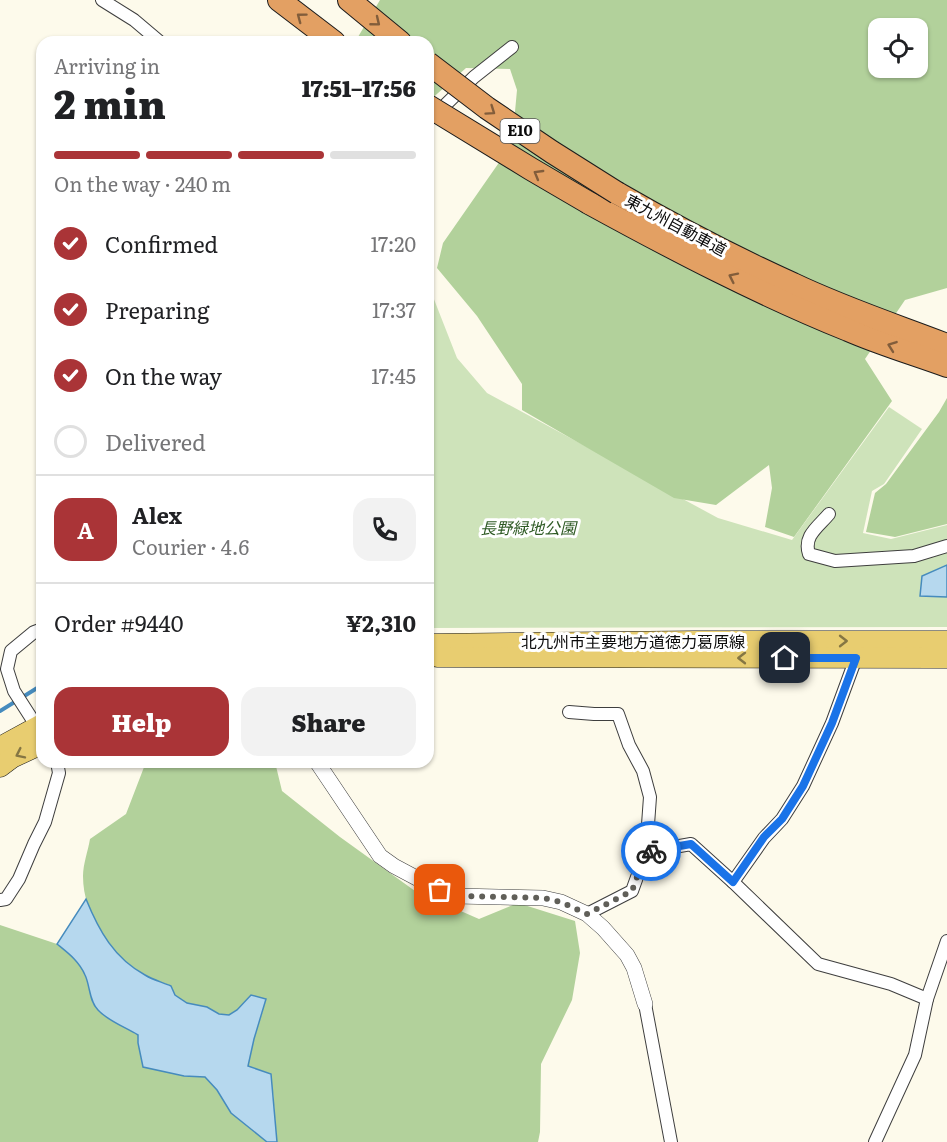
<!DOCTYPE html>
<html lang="en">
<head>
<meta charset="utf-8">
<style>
  :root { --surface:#fff; --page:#f2f2f2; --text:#202124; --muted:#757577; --line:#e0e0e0; --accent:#aa3437 }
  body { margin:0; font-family:Literata,"Noto Sans JP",serif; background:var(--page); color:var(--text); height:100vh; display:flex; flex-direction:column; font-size:22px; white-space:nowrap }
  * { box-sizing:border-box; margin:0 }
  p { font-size:20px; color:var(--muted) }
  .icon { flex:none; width:33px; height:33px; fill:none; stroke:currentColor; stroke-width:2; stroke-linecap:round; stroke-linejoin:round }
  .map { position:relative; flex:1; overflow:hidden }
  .side { position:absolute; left:36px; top:36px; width:398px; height:732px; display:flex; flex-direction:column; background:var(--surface); border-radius:18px; box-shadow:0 2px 4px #0004 }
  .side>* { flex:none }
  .fabs { position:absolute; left:868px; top:18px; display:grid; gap:12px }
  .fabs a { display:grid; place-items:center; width:60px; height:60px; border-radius:12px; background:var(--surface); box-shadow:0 2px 4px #0004; font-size:30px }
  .pin { position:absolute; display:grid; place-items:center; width:51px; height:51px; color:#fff; margin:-26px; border-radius:12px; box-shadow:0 3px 9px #0006 }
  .courier { position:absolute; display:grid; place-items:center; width:60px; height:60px; margin:-30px; border:4px solid #1a73e8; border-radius:50%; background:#fff; color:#222; box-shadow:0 2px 8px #0007 }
  .headline em { font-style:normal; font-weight:800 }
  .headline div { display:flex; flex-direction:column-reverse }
  .headline { display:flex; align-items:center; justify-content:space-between; height:102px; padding:0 18px }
  h1 { font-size:39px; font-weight:800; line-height:45px }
  .bar { display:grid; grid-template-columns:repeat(4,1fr); gap:9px 6px; align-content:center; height:72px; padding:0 18px }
  .bar i { height:8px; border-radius:4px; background:var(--line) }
  .bar .selected { background:var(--accent) }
  .bar p { grid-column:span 4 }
  .line { display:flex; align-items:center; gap:15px; padding:0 18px; border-top:2px solid var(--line) }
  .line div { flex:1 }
  .round { display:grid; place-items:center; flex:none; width:63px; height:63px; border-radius:18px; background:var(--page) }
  ol { padding:0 18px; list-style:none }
  li { display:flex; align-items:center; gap:18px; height:66px }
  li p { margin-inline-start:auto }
  li .icon { padding:6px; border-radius:50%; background:var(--accent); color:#fff; stroke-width:4 }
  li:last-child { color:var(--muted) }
  li i { width:33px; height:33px; border:3px solid var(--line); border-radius:50% }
  .cta { display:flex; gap:12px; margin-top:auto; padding:12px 18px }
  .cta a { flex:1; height:69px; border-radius:18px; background:var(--accent); color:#fff; font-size:24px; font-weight:800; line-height:69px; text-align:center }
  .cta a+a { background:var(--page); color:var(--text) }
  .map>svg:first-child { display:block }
  .green { fill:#cee3ba }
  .forest { fill:#b2d19b; fill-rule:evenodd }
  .water { fill:#b6d8ee; stroke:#468bbd; stroke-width:1.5 }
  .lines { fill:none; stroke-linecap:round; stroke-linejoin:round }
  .stream { stroke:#468bbd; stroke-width:4 }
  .minor-casing { stroke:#3e3e3e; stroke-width:14 }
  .tertiary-casing { stroke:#3e3e3e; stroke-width:16 }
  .primary-casing { stroke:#1c1c1c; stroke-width:21 }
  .motorway-casing { stroke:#1c1c1c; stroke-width:24 }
  .minor { stroke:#fff; stroke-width:12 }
  .tertiary { stroke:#fff; stroke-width:15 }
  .primary { stroke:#e8cd70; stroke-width:20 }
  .motorway { stroke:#e3a063; stroke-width:22 }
  .motorway-bridge-casing { stroke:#1c1c1c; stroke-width:24; stroke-linecap:butt }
  .motorway-bridge { stroke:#e3a063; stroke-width:22 }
  .oneway { stroke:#825d3b }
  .oneway2 { stroke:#857643 }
  .done { stroke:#605f59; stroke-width:6; stroke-dasharray:0 10.8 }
  .route { stroke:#1a73e8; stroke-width:8 }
  .labels { text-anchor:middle; stroke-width:6; stroke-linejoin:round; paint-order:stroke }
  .shield { fill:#fff; stroke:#545454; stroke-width:1.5 }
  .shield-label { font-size:15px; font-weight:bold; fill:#0b0b0b }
  .street-label { font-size:16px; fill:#0b0b0b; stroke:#fff }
  .park-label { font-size:16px; font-style:italic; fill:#2e5a24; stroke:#fff }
</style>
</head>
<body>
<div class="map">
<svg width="947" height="1142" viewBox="0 0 947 1142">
  <rect width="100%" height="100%" fill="#fdfaeb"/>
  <polygon class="green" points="428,284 457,358 487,393 718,518 792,540 889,407 922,429 884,484 872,491 863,533 891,539 947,525 947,627 428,628"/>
  <g class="forest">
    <path d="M 380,0 L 947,0 L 947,288 L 905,300 L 865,359 L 892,401 L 794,537 L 765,527 L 772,488 L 769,465 L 716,505 L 674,498 L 522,410 L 522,384 L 477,316 L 437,268 L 443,243 L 512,144 L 517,90 L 510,69 L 466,68 L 428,102 L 428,42 L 355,42 ZM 879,28 L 918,28 L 918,68 L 879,68 Z"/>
    <polygon points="947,398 947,524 895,537 866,532 875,493 886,484 939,412"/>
    <path d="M 146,762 L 275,762 L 282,791 L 340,837 L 415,891 L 479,919 L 518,903 L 575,921 L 580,953 L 572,1000 L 541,1064 L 540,1132 L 538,1142 L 277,1142 L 273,1092 L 248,1066 L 254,1039 L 263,1010 L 251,995 L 237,1010 L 229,1015 L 219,1014 L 207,1007 L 187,1003 L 175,995 L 171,986 C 162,982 153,980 145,975 C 111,956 83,916 83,876 C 83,864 88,851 90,839 L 126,814 Z"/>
    <polygon points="0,925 57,944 80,964 87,977 91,997 115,1022 138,1035 138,1043 184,1076 205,1077 217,1090 231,1113 267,1142 0,1142"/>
  </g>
  <g class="water">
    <polygon points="947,565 947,597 920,596 922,576"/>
    <path d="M 86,899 C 99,931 114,958 145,975 C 153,980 162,982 171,986 L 175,995 L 187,1003 L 207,1007 L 219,1014 L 229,1015 L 237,1010 L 251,995 L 266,999 L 254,1039 L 248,1066 L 271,1074 L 277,1142 L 267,1142 L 231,1113 L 217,1090 L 205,1077 L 184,1076 L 143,1067 L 138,1043 L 138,1035 C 125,1027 108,1021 98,1010 C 89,1001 90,985 85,975 C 79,961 68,953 57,944 Z"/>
  </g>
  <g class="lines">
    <polyline class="stream" points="0,711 42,685"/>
    <defs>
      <g id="minor">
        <polyline points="102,0 134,20 160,42"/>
        <polyline points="428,120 437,113 474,77 512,47"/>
        <path d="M 829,514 C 818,527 803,536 809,554 L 835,561 L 914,556 L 947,546"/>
        <polyline points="569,712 594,714 618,714 629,745 643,771 650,797 646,852 632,891 587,914"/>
        <polyline points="39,730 14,691 7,669 11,651 34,632 42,629"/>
        <polyline points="646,852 691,844 733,882 818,964 891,984 927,999"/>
        <polyline points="733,882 764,838 782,819 803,786 832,723 856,658"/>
        <polyline points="0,900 6,899 19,879 34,844 45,822 59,773 57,762"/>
        <polyline points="645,1004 671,1142"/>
        <polyline points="875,1142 915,1055 927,999 947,941"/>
      </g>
      <polyline id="tertiary" points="317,762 380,856 394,866 424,882 440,890 457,896 543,898 561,902 587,914 603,928 627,955 634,968 645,1004"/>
      <g id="primary">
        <polyline points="428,644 695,641 947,641"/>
        <polyline points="437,657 947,658"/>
        <polyline points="0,747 42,724"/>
        <polyline points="0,767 12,758 42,744"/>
      </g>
      <g id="motorway">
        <polyline points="279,0 334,42"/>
        <polyline points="349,0 400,42"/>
        <path d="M 617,193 C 674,226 733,257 793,284 C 843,308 895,325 947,345"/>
        <path d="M 589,203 C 673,249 759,294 848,330 C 880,344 914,354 947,366"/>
      </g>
    </defs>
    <use href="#minor" class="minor-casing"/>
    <use href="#tertiary" class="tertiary-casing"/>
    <use href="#primary" class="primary-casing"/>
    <use href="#motorway" class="motorway-casing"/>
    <use href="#minor" class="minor"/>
    <use href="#tertiary" class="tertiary"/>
    <use href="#primary" class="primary"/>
    <use href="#motorway" class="motorway"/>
    <defs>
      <g id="motorway-bridge">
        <polyline points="428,63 487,108 552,152 617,193"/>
        <polyline points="428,106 531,169 589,203"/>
      </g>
    </defs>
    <use href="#motorway-bridge" class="motorway-bridge-casing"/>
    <use href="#motorway-bridge" class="motorway-bridge"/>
  </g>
  <defs><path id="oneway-chevron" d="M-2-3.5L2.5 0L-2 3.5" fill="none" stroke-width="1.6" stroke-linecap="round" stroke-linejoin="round" transform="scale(1.5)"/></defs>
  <g class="oneway">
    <use href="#oneway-chevron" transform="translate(301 17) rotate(-143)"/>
    <use href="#oneway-chevron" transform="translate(376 22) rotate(39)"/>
    <use href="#oneway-chevron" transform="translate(491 111) rotate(35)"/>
    <use href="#oneway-chevron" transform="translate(538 174) rotate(-150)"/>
    <use href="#oneway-chevron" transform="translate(733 277) rotate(-154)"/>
    <use href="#oneway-chevron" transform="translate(892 346) rotate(-160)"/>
  </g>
  <g class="oneway2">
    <use href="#oneway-chevron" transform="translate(843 641)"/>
    <use href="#oneway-chevron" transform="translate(742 658) rotate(-180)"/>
    <use href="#oneway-chevron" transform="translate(20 754) rotate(154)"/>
  </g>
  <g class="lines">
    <polyline class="done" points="440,890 457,896 543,898 561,902 587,914 632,891 646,852 651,851"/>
    <polyline class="route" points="651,851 691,844 733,882 764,837 782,819 803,786 832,723 856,658 785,658"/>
  </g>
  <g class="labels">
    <rect class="shield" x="500.5" y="119" width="39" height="24" rx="4.5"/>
    <g class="shield-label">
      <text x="520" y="136">E10</text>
    </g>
    <g class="street-label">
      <text transform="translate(676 225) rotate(28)" y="6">東九州自動車道</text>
      <text x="633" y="648">北九州市主要地方道徳力葛原線</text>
    </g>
    <g class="park-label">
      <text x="528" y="534">長野緑地公園</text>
    </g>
  </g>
</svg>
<div class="fabs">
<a><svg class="icon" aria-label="locate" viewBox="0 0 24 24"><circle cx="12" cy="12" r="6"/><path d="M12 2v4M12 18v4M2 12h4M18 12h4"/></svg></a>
</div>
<div class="pin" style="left:440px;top:890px;background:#ea580c"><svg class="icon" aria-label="bag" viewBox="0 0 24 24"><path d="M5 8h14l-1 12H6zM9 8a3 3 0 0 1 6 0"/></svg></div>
<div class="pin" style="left:785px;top:658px;background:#1f2937"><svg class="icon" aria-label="home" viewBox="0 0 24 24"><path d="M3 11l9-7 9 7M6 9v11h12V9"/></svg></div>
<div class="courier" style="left:651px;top:851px"><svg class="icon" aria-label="bike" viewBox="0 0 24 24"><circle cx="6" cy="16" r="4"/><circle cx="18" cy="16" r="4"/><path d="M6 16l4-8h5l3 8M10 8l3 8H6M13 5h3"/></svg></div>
<section class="side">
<div class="headline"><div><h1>2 min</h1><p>Arriving in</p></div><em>17:51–17:56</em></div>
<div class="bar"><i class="selected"></i><i class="selected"></i><i class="selected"></i><i></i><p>On the way · 240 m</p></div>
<ol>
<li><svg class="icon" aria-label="check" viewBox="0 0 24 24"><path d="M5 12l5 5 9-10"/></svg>Confirmed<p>17:20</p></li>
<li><svg class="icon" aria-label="check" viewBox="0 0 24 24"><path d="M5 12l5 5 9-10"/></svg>Preparing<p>17:37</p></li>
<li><svg class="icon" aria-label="check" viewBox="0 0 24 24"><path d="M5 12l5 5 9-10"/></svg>On the way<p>17:45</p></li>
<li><i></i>Delivered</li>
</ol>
<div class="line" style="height:108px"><b class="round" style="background:var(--accent);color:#fff">A</b><div><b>Alex</b><p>Courier · 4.6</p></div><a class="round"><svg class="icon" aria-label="phone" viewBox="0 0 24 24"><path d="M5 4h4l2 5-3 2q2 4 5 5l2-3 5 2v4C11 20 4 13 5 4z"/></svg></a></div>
<div class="line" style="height:78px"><div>Order #9440</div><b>¥2,310</b></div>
<div class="cta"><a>Help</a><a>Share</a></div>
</section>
</div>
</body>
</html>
